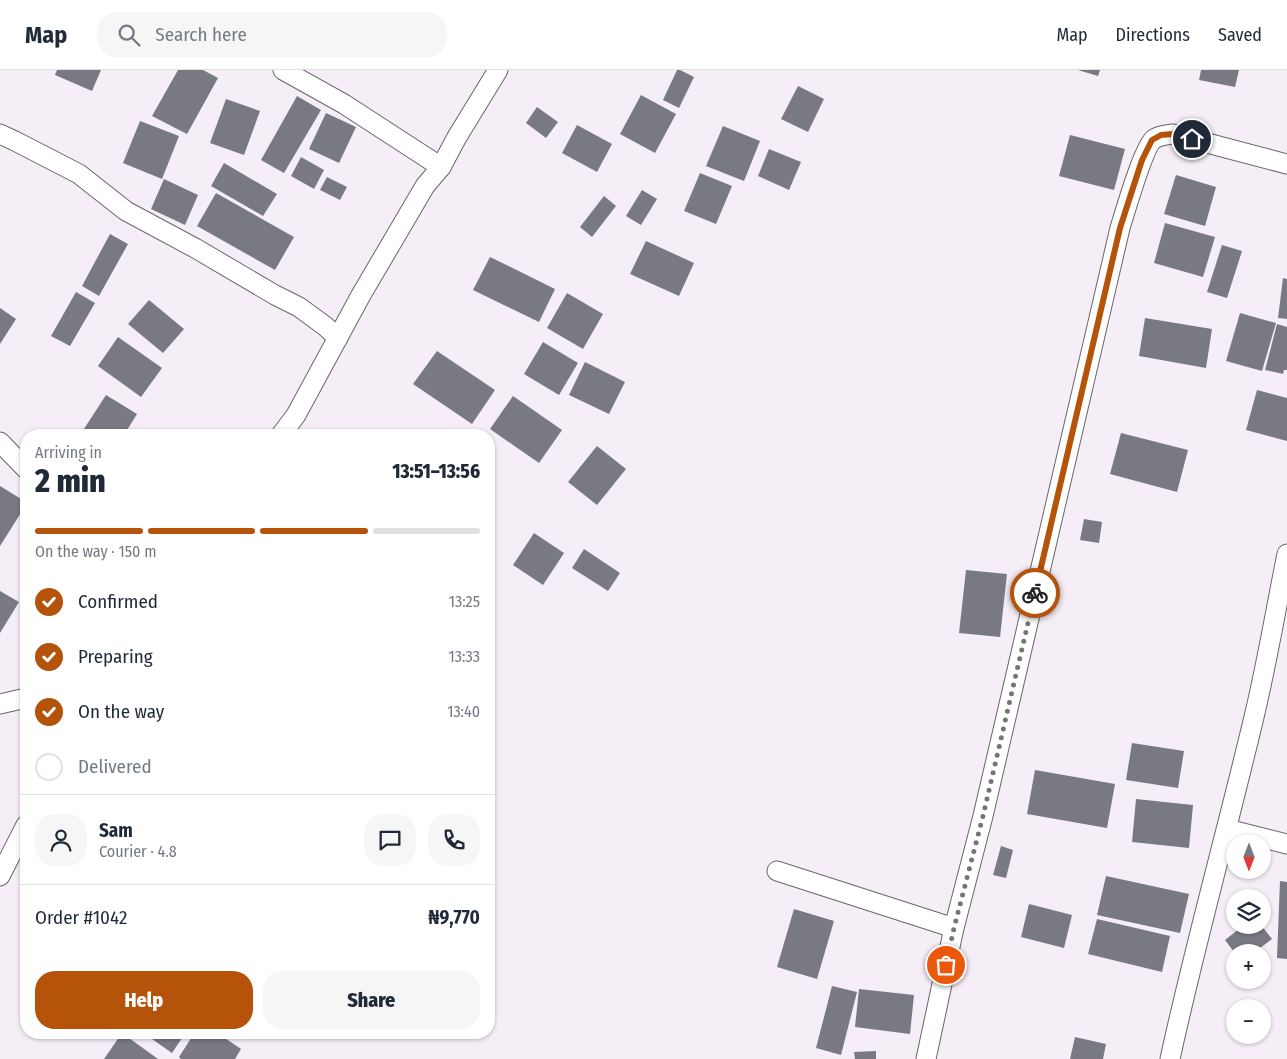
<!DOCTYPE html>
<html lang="en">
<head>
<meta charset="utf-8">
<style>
  :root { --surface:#fff; --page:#f6f6f7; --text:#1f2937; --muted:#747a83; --line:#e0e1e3; --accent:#b45309 }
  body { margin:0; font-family:"Fira Sans Condensed",sans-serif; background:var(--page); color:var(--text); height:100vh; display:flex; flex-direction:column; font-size:19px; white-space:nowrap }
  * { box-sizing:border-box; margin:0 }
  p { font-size:16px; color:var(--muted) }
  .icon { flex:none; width:28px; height:28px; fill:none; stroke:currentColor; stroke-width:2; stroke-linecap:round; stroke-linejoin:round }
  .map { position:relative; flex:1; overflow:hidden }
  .side { position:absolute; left:20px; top:359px; width:475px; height:610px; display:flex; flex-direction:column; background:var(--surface); border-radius:20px; box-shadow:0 1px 4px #0004 }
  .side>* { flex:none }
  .needle { width:32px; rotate:180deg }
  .controls { position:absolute; left:1226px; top:764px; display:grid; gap:10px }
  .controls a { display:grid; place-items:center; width:45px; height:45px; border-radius:50%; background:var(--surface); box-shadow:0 1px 4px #0004; font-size:25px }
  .pin { position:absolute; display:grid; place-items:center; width:42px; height:42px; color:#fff; margin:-21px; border:2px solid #fff; border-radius:50%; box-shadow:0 1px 5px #0007 }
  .courier { position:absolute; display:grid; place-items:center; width:50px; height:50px; margin:-25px; border:4px solid #b45309; border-radius:50%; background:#fff; color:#222; box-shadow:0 1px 6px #0007 }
  .head em { font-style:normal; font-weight:800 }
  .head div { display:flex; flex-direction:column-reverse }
  .head { display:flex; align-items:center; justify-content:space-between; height:85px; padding:0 15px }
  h1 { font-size:32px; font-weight:800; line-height:38px }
  .bar { display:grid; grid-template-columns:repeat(4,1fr); gap:8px 5px; align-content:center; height:60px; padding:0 15px }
  .bar i { height:6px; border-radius:4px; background:var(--line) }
  .bar .selected { background:var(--accent) }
  .bar p { grid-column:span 4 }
  .line { display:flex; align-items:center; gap:12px; padding:0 15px; border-top:1px solid var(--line) }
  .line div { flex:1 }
  .round { display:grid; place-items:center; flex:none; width:52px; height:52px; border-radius:20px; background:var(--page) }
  ol { padding:0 15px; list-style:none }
  li { display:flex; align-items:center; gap:15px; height:55px }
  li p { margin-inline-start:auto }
  li .icon { padding:5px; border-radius:50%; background:var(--accent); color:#fff; stroke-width:4 }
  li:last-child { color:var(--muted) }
  li i { width:28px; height:28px; border:2px solid var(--line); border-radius:50% }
  .action { display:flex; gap:10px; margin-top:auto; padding:10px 15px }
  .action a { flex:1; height:58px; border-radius:20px; background:var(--accent); color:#fff; font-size:20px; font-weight:800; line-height:58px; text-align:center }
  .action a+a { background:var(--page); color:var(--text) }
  header { display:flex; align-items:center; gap:30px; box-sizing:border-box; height:70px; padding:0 25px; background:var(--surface); border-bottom:1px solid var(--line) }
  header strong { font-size:24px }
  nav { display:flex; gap:28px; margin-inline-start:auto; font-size:18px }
  .search { width:350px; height:45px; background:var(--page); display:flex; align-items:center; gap:12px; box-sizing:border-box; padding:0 18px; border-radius:20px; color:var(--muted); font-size:19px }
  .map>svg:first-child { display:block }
  .building { fill:#797982 }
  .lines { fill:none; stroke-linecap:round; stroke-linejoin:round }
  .minor-casing { stroke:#6a646b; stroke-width:21 }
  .minor { stroke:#fff; stroke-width:19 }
  .done { stroke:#777378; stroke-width:5; stroke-dasharray:0 9 }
  .route { stroke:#b45309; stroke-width:6 }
</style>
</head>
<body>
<header>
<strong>Map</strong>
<div class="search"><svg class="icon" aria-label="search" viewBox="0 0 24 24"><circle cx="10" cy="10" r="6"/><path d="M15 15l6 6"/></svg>Search here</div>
<nav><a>Map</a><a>Directions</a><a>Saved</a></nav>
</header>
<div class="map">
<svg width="1287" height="989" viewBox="0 0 1287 989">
  <rect width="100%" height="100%" fill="#f5eef7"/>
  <g class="building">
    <polygon points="57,0 101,0 92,21 55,5"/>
    <polygon points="178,0 203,0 218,8 187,64 152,46"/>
    <polygon points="677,0 680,0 694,7 679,38 663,30"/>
    <polygon points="1078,0 1100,0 1098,6"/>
    <polygon points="1201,0 1239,0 1235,17 1199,10"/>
    <polygon points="798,16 824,29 808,62 781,49"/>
    <polygon points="641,25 676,44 655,83 620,64"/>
    <polygon points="297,26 321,40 284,103 261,90"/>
    <polygon points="226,29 260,41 244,85 210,73"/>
    <polygon points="537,37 558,52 546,68 526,53"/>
    <polygon points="326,43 356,57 339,93 309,79"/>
    <polygon points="140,51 179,66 162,109 123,93"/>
    <polygon points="577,55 612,74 597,102 562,83"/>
    <polygon points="723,56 760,71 744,111 706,96"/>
    <polygon points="1070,65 1125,79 1114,120 1059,106"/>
    <polygon points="769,79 801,92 789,120 758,106"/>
    <polygon points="301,87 324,100 314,119 291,106"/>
    <polygon points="224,93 277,124 263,146 211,116"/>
    <polygon points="700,103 732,116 716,154 684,141"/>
    <polygon points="1176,105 1216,117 1205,156 1164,144"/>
    <polygon points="327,107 347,117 340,130 320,120"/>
    <polygon points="164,109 198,125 185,155 151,139"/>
    <polygon points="642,120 657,129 641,155 626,146"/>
    <polygon points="216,123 294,167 275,200 197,156"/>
    <polygon points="604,126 616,136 592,167 580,157"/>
    <polygon points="1165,153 1215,167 1203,207 1154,193"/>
    <polygon points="110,164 128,174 99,226 82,216"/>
    <polygon points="646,171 694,193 679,226 630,204"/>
    <polygon points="1222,175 1242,181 1227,228 1207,222"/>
    <polygon points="490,187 555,219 539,252 473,220"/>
    <polygon points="1283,208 1287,209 1287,249 1278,248"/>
    <polygon points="76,222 95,233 70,276 51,266"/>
    <polygon points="567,223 603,244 583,279 547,258"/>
    <polygon points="149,230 184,259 163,283 128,254"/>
    <polygon points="0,238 16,249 0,274"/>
    <polygon points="1240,243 1276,253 1262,301 1226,291"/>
    <polygon points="1145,248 1212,259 1206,298 1139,286"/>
    <polygon points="1277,254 1287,257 1287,300 1284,300 1283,304 1265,300"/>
    <polygon points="118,267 162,298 141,327 98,296"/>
    <polygon points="543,272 578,293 559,325 524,304"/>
    <polygon points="437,281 495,320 472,354 413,314"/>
    <polygon points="585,292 625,312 609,344 569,325"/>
    <polygon points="1257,320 1287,328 1287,371 1246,360"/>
    <polygon points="106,325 137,344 124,365 80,365"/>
    <polygon points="513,326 562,360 539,393 490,359"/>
    <polygon points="1121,363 1188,380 1177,422 1110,404"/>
    <polygon points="597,376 626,399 597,435 568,412"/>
    <polygon points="0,416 26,432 26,435 0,476"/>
    <polygon points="1084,449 1102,452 1099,473 1080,470"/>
    <polygon points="534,463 564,483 543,515 513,495"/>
    <polygon points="584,479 620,503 608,521 572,498"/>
    <polygon points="966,500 1007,504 1000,567 959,563"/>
    <polygon points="0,521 19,532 0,563"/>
    <polygon points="1132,673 1184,681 1178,718 1126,710"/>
    <polygon points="1035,700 1115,714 1107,758 1027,744"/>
    <polygon points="1136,729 1193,735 1189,778 1132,772"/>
    <polygon points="1001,776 1013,780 1006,808 993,805"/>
    <polygon points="1106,806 1189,824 1180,863 1097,845"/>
    <polygon points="1280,811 1287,812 1287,889 1277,888"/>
    <polygon points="1029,834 1072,845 1064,878 1021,867"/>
    <polygon points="794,839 834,851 817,909 777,897"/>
    <polygon points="1097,849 1170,866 1162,902 1088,884"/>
    <polygon points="1244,855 1261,855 1272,869 1255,882 1234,882 1225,870"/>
    <polygon points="832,916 857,922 841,985 816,978"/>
    <polygon points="859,919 914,925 910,964 855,957"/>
    <polygon points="142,962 186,962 172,983"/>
    <polygon points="195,962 216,962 241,979 235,989 181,989 179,987"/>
    <polygon points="122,963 158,989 104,989"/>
    <polygon points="1075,967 1106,974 1103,989 1070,989"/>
    <polygon points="876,981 876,989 855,989 854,982"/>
  </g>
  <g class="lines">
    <defs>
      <g id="minor">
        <polyline points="283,0 344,34 441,97"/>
        <polyline points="0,64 15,71 79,104 126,141 195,178 275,225 299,237 325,256 338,268"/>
        <polyline points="281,365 296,345 361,225 425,116 441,97 457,67 498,0"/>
        <polyline points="0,372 26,399"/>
        <polyline points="0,634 26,628"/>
        <polyline points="1227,759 1287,774"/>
        <polyline points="777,801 954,858"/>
        <polyline points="0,806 26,755"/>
        <path d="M 926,989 L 954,858 L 983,746 L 1120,158 C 1125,142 1144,76 1154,69 C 1160,65 1166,65 1173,64 L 1287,94"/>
        <path d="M 1170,989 C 1195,874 1227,761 1254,647 C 1267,593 1276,538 1287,484"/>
      </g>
    </defs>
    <use href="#minor" class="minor-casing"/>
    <use href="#minor" class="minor"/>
  </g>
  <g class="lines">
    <polyline class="done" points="946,895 954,858 983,746 1035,523"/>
    <polyline class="route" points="1035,523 1120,158 1142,90 1152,70 1161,65 1173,64 1192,69"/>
  </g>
</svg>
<div class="controls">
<a><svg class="needle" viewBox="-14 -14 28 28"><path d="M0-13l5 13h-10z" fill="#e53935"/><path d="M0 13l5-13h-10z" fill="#747a83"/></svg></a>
<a><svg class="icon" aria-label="layers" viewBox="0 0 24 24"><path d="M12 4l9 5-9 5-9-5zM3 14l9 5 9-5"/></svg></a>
<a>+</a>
<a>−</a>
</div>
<div class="pin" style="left:946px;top:895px;background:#ea580c"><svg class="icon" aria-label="bag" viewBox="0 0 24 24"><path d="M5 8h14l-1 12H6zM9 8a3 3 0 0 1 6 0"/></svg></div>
<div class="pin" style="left:1192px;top:69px;background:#1f2937"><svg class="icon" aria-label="home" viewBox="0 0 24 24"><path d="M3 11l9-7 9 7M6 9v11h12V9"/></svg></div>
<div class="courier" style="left:1035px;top:523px"><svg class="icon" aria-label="bike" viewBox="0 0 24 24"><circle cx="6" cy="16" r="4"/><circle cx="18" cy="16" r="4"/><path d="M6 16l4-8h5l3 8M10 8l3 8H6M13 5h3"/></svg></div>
<section class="side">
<div class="head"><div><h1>2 min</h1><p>Arriving in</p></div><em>13:51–13:56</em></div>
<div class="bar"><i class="selected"></i><i class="selected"></i><i class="selected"></i><i></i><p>On the way · 150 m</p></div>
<ol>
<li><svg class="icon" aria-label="check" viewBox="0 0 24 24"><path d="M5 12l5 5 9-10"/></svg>Confirmed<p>13:25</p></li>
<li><svg class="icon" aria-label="check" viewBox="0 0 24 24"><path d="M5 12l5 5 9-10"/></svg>Preparing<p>13:33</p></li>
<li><svg class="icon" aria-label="check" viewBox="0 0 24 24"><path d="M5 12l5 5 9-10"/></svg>On the way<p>13:40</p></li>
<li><i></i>Delivered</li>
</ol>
<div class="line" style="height:90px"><a class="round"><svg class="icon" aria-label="person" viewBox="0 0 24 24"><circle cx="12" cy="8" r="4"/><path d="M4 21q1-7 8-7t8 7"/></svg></a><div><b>Sam</b><p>Courier · 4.8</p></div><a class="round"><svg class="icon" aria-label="chat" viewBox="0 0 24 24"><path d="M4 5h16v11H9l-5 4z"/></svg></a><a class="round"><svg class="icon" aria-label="phone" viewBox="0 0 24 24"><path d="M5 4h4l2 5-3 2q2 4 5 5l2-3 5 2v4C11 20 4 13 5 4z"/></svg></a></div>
<div class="line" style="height:65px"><div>Order #1042</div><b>₦9,770</b></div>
<div class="action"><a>Help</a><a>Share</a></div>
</section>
</div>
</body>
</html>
